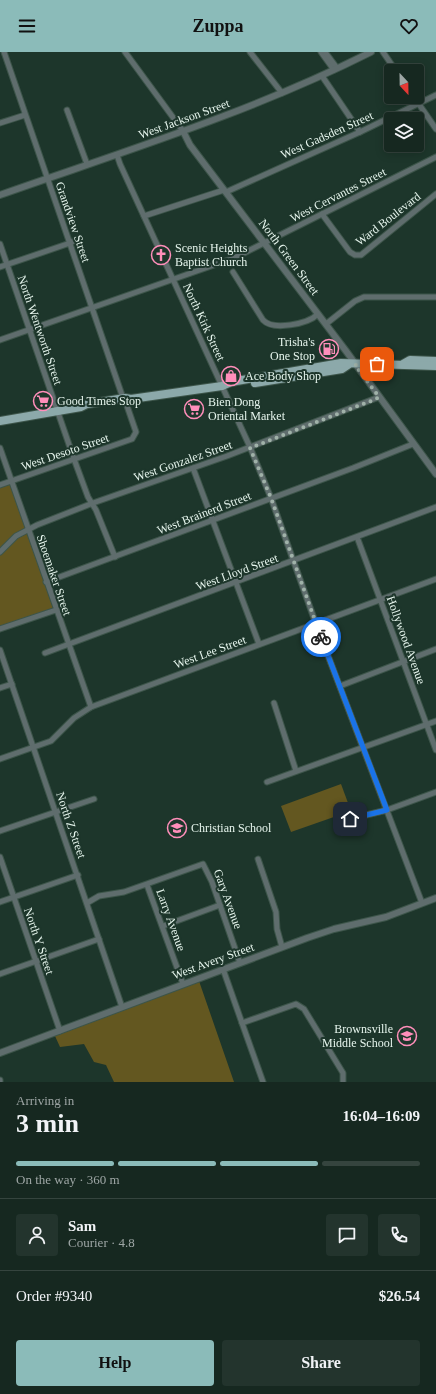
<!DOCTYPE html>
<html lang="en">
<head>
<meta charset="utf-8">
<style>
  :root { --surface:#162820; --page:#23342d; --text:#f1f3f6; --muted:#9ea6a5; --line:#35443e; --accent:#8bbbb9 }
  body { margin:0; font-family:Georgia,serif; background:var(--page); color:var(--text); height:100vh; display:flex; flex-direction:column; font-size:15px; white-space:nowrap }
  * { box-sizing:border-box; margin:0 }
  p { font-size:13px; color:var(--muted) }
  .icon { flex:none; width:22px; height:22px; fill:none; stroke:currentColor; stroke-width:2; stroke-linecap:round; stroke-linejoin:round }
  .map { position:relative; height:1030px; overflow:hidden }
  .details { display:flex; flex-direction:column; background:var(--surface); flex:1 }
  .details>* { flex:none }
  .needle { width:26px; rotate:158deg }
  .buttons { position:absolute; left:384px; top:12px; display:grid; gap:8px }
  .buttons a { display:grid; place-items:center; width:40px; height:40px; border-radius:4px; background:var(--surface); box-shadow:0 2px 10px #0003,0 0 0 1px var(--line); font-size:20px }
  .pin { position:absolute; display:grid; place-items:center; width:34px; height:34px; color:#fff; margin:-17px; border-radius:8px; box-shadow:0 2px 6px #0006 }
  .courier { position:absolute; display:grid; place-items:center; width:40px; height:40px; margin:-20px; border:3px solid #1a73e8; border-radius:50%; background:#fff; color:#222; box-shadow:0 1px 5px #0007 }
  .head em { font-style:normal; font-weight:800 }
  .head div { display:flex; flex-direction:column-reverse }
  .head { display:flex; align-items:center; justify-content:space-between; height:68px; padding:0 16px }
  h1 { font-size:26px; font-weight:800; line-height:30px }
  .bar { display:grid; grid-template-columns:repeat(4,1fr); gap:6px 4px; align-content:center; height:48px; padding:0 16px }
  .bar i { height:5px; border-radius:3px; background:var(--line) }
  .bar .current { background:var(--accent) }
  .bar p { grid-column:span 4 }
  .line { display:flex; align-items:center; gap:10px; padding:0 16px; border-top:1px solid var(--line) }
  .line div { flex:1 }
  .round { display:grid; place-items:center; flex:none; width:42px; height:42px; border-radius:4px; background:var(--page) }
  .primary-button { display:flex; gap:8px; margin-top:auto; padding:8px 16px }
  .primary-button a { flex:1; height:46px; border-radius:4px; background:var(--accent); color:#111; font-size:16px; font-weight:800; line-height:46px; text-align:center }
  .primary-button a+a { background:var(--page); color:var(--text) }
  header { display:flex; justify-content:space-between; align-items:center; height:52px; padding:0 16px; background:var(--accent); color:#111; font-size:18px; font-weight:800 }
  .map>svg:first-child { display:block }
  .green { fill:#635720 }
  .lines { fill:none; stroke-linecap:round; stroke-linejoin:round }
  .minor-casing { stroke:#3d554a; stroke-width:7 }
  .tertiary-casing { stroke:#3d554a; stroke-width:8 }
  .primary-casing { stroke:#3d554a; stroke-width:10 }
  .minor { stroke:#5f6d6d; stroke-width:5 }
  .tertiary { stroke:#5f6d6d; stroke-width:6 }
  .primary { stroke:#8ca9aa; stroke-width:8 }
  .done { stroke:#a0b2a9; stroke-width:4; stroke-dasharray:0 7.2 }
  .route { stroke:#1a73e8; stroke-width:5 }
  .labels { text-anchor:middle; stroke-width:4; stroke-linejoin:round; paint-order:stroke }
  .street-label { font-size:12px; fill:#e6f5ed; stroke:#1d362b }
  .poi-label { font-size:12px; fill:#e6f5ed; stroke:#1d362b; text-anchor:start }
</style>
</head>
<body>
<header><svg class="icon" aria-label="menu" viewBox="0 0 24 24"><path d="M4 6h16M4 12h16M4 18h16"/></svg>Zuppa<svg class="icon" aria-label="heart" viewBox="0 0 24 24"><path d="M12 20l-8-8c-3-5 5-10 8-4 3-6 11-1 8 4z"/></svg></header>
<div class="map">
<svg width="436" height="1030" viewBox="0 0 436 1030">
  <rect width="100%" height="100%" fill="#1d362b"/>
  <g class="green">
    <polygon points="10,432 26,476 15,482 0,496 0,436"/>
    <polygon points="27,481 53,556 0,575 0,503 18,486"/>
    <polygon points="341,732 351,759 291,780 281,754"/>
    <polygon points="199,929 234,1030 114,1030 106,1013 94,1010 84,992 60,995 55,984"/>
  </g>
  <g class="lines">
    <defs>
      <g id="minor">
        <polyline points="4,0 123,346"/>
        <polyline points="125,0 183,79"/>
        <polyline points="250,0 282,41"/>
        <polyline points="321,0 334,18"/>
        <polyline points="325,0 337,16"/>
        <polyline points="383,0 396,19"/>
        <polyline points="322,24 360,80"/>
        <polyline points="414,45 436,77"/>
        <polyline points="67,58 87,112"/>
        <polyline points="0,71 25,63"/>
        <polyline points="117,103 120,112 250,395 271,446 316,572 422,851"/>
        <polyline points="226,140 360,80 436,43"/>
        <polyline points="322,162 350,200 355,203 361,203 436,142"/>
        <polyline points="144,164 224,138"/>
        <polyline points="0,192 74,407 88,445 96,458 115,505"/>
        <polyline points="0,215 70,191 79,186"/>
        <path d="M 233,220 L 263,268 C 273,279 308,272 318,262"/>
        <polyline points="326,272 355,249 364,245 436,245"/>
        <polyline points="0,288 234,206 436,105"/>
        <polyline points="0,396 91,655"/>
        <polyline points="193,416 259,592"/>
        <polyline points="0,433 132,387 136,380 126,351"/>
        <polyline points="357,485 436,698"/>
        <polyline points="0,500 16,484 37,473 93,451 227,404 379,345"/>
        <polyline points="46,530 353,416 413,392"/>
        <polyline points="0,577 56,558"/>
        <polyline points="0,598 122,955"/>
        <polyline points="45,601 436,455"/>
        <polyline points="340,634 436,597"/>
        <polyline points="0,636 12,632"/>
        <polyline points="274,651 296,719"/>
        <polyline points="0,707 51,689 74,666 91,655 436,527"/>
        <polyline points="267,730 436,669"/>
        <polyline points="337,770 387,758 436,740"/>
        <polyline points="0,779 94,747"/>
        <polyline points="0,805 60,979"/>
        <polyline points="258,807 276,860 277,877 282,895"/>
        <polyline points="147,833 183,932"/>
        <polyline points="0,850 78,823"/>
        <polyline points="87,851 99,844 124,840 203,812 212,830 240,911"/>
        <polyline points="163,874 220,853"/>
        <polyline points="223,917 242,971"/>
        <polyline points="0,922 99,887"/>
        <polyline points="0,1028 0,1030"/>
        <polyline points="263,1030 242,971 296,952 304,957 343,1021 343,1030"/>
      </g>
      <g id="tertiary">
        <polyline points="183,79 190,93 346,299 436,422"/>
        <path d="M 0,143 C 125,99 252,60 371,0"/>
        <polyline points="0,1001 307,886 334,877 386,865 436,846"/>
      </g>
      <g id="primary">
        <polyline points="403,312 410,308 436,309"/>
        <polyline points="255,331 342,317 348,313"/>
        <polyline points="0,369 81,355 87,352 125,346 131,347 222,334 231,330 341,311 436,314"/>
      </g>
    </defs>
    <use href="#minor" class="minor-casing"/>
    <use href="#tertiary" class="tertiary-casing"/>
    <use href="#primary" class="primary-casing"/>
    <use href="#minor" class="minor"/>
    <use href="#tertiary" class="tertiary"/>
    <use href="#primary" class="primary"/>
  </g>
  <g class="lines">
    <polyline class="done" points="321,585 271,446 250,396 376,347 379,345 355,313 377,312"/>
    <polyline class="route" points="321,585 387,758 350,767"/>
  </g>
  <defs>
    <symbol id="church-ring" viewBox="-11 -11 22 22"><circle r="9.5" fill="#1d362b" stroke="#ff8eba" stroke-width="1.5"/><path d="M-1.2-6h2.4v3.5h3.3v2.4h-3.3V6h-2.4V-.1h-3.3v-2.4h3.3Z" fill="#ff8eba"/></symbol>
    <symbol id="fuel-ring" viewBox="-11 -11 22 22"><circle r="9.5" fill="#1d362b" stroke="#ff8eba" stroke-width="1.5"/><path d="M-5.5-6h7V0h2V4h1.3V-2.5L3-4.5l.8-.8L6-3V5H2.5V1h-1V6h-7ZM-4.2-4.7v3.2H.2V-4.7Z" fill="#ff8eba"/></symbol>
    <symbol id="shop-ring" viewBox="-11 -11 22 22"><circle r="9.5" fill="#1d362b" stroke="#ff8eba" stroke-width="1.5"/><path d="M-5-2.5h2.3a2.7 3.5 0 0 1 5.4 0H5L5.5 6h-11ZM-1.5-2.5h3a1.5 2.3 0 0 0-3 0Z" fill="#ff8eba"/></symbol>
    <symbol id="supermarket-ring" viewBox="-11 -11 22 22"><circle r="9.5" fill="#1d362b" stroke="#ff8eba" stroke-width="1.5"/><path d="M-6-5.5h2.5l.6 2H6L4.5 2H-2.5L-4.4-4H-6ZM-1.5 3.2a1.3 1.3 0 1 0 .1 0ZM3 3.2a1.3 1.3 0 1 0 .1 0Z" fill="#ff8eba"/></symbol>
    <symbol id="school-ring" viewBox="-11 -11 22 22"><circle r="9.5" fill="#1d362b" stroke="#ff8eba" stroke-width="1.5"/><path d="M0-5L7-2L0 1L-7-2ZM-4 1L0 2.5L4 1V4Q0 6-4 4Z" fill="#ff8eba"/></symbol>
  </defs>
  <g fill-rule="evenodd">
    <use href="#church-ring" x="150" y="192" width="22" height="22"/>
    <use href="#fuel-ring" x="318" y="286" width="22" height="22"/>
    <use href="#shop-ring" x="220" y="313" width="22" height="22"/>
    <use href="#supermarket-ring" x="32" y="338" width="22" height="22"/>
    <use href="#supermarket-ring" x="183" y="346" width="22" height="22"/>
    <use href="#school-ring" x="166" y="765" width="22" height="22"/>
    <use href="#school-ring" x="396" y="973" width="22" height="22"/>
  </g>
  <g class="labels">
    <g class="street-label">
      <text transform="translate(184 67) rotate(-20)" y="4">West Jackson Street</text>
      <text transform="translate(327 83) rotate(-24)" y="4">West Gadsden Street</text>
      <text transform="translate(338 143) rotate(-27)" y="4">West Cervantes Street</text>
      <text transform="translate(388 167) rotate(-38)" y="4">Ward Boulevard</text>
      <text transform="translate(73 170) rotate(71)" y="4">Grandview Street</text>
      <text transform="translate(289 205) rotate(53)" y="4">North Green Street</text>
      <text transform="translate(204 270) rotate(65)" y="4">North Kirk Street</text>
      <text transform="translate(40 278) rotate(71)" y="4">North Wentworth Street</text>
      <text transform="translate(65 400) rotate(-19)" y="4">West Desoto Street</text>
      <text transform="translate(183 409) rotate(-19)" y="4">West Gonzalez Street</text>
      <text transform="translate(204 461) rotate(-21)" y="4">West Brainerd Street</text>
      <text transform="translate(237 520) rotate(-20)" y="4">West Lloyd Street</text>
      <text transform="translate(54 523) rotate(71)" y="4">Shoemaker Street</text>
      <text transform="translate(406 588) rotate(70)" y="4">Hollywood Avenue</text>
      <text transform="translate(210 600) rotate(-20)" y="4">West Lee Street</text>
      <text transform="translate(71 773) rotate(71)" y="4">North Z Street</text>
      <text transform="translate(228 847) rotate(70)" y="4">Gary Avenue</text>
      <text transform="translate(171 868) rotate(70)" y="4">Larry Avenue</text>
      <text transform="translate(39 889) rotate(71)" y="4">North Y Street</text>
      <text transform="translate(213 909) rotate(-20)" y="4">West Avery Street</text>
    </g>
    <g class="poi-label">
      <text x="175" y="200">Scenic Heights<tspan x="175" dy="14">Baptist Church</tspan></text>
      <text x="315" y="294" text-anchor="end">Trisha's<tspan x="315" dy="14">One Stop</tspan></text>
      <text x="245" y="328">Ace Body Shop</text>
      <text x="57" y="353">Good Times Stop</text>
      <text x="208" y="354">Bien Dong<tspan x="208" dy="14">Oriental Market</tspan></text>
      <text x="191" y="780">Christian School</text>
      <text x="393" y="981" text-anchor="end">Brownsville<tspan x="393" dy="14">Middle School</tspan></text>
    </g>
  </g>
</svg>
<div class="buttons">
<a><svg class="needle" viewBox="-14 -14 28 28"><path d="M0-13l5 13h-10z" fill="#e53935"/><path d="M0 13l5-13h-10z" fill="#9ea6a5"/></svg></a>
<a><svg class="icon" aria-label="layers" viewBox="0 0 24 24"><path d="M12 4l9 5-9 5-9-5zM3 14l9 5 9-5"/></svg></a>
</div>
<div class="pin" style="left:377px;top:312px;background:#ea580c"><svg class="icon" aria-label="bag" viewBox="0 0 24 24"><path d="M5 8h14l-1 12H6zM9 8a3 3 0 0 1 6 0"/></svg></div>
<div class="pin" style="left:350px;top:767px;background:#1f2937"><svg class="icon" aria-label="home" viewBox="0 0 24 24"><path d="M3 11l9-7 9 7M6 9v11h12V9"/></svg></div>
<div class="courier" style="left:321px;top:585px"><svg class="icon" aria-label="bike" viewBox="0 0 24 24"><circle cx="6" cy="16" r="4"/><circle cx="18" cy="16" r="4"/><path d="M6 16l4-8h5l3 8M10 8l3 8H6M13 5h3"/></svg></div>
</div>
<section class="details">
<div class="head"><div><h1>3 min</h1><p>Arriving in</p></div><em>16:04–16:09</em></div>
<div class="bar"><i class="current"></i><i class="current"></i><i class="current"></i><i></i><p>On the way · 360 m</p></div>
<div class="line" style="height:72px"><a class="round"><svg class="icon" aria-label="person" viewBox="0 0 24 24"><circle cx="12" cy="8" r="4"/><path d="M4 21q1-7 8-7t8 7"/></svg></a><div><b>Sam</b><p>Courier · 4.8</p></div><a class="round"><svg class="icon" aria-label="chat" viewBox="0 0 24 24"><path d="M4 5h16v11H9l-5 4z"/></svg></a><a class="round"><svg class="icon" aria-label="phone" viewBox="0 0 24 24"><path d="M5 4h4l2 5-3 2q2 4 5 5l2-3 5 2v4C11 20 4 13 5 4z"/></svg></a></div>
<div class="line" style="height:52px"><div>Order #9340</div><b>$26.54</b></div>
<div class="primary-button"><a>Help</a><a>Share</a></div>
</section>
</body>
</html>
